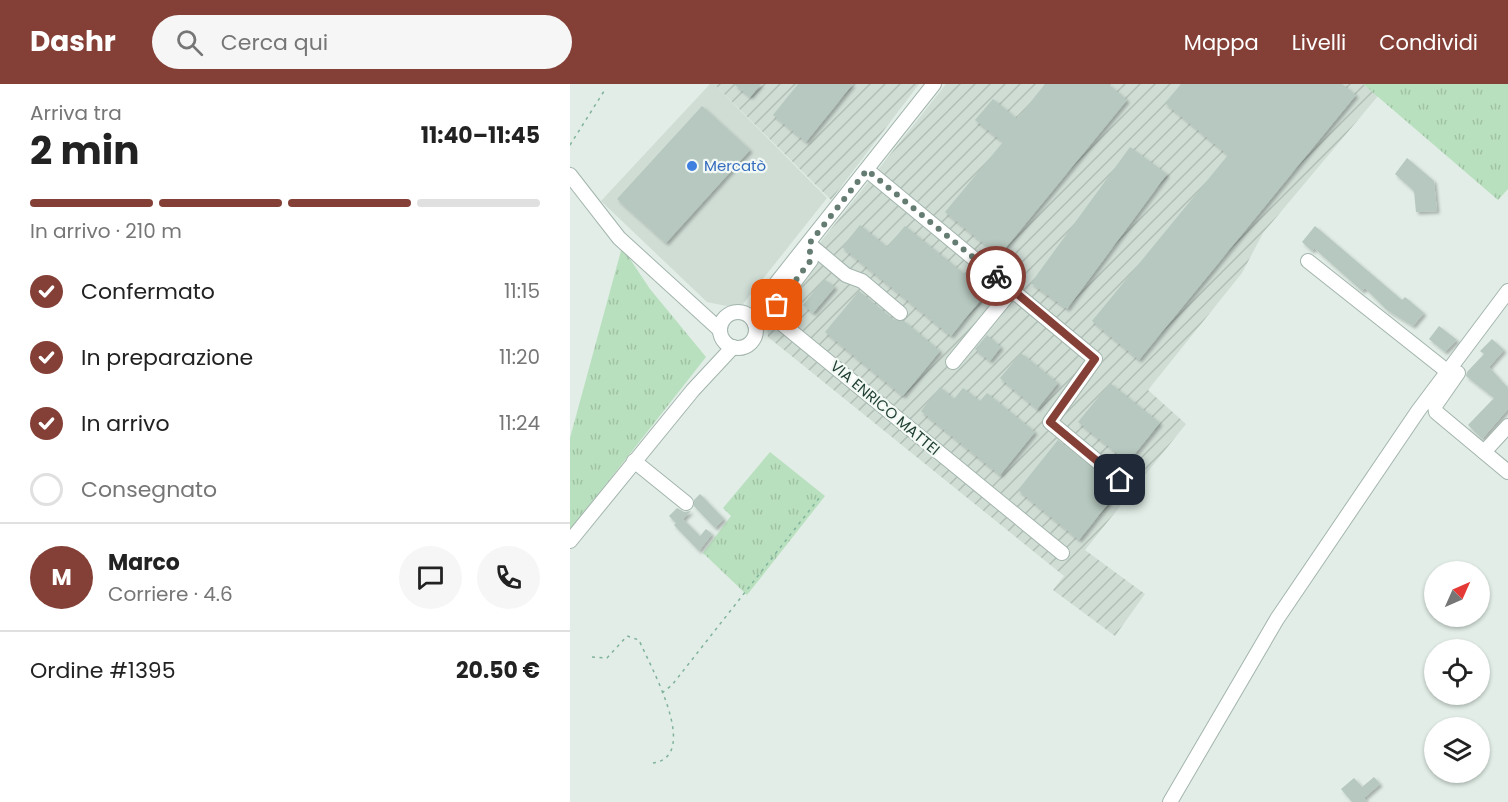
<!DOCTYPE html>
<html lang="it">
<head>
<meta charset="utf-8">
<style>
  :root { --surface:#fff; --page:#f6f6f6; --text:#222; --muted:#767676; --line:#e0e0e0; --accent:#844037 }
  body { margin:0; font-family:Poppins,sans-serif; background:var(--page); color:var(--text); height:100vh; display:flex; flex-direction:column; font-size:22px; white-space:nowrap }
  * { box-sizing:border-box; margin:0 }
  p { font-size:20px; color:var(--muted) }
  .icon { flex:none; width:33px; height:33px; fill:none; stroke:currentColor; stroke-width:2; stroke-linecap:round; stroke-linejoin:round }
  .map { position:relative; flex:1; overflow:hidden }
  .sheet { display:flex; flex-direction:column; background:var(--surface); width:570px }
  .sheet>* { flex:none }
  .needle { width:39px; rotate:45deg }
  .buttons { position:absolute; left:854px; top:477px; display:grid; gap:12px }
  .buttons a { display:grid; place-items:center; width:66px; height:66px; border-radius:50%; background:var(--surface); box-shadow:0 2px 4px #0004; font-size:30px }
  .pin { position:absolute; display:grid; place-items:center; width:51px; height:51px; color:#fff; margin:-26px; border-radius:12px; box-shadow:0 3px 9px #0006 }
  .courier { position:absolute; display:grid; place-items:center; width:60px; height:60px; margin:-30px; border:4px solid #844037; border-radius:50%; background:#fff; color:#222; box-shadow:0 2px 8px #0007 }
  .overview em { font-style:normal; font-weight:700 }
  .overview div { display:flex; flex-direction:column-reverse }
  .overview { display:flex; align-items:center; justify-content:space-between; height:102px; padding:0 30px }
  h1 { font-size:39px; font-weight:700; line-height:45px }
  .bar { display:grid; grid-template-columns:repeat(4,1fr); gap:9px 6px; align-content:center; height:72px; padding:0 30px }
  .bar i { height:8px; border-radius:4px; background:var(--line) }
  .bar .current { background:var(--accent) }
  .bar p { grid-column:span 4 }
  .line { display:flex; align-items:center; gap:15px; padding:0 30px; border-top:2px solid var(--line) }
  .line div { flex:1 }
  .round { display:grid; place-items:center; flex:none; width:63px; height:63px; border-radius:32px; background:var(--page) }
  ol { padding:0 30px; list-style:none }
  li { display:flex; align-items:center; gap:18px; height:66px }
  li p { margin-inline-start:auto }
  li .icon { padding:6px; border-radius:50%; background:var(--accent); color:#fff; stroke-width:4 }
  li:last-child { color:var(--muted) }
  li i { width:33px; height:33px; border:3px solid var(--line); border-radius:50% }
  header { display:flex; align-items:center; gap:36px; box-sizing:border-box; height:84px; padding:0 30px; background:var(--accent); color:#fff }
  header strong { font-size:28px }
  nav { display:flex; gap:33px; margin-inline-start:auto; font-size:21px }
  .search { width:420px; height:54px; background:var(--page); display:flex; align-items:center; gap:15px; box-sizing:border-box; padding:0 21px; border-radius:33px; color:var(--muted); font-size:22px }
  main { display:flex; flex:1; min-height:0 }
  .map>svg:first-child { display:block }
  .built { fill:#cfddd5 }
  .industrial { fill:url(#industrial-furrows) }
  .grass { fill:url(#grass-tufts) }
  .building { fill:#b6c8bf; filter:url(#shadow) }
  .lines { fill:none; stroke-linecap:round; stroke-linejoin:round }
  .minor-casing { stroke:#a3b5ad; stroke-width:16 }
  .path { stroke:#80b39c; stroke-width:1.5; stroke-dasharray:3 4.5; stroke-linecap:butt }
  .minor { stroke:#fff; stroke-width:14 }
  .done { stroke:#647c72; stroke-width:6; stroke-dasharray:0 10.8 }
  .route { stroke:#844037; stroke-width:8 }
  .shop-dot { fill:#3f7fe0; stroke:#f2f9f5; stroke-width:2 }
  .labels { text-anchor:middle; stroke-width:4.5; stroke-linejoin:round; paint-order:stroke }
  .shop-label { font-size:15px; fill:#366cbe; stroke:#f2f9f5; text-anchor:start }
  .street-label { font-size:15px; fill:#203f33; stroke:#f2f9f5 }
</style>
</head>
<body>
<header>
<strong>Dashr</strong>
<div class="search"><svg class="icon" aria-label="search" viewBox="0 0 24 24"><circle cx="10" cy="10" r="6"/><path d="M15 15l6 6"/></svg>Cerca qui</div>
<nav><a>Mappa</a><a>Livelli</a><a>Condividi</a></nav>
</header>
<main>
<section class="sheet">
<div class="overview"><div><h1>2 min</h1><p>Arriva tra</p></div><em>11:40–11:45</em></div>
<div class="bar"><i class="current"></i><i class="current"></i><i class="current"></i><i></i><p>In arrivo · 210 m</p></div>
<ol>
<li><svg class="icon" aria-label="check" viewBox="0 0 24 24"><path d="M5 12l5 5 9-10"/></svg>Confermato<p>11:15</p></li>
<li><svg class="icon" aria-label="check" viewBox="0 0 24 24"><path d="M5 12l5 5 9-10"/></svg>In preparazione<p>11:20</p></li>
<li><svg class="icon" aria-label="check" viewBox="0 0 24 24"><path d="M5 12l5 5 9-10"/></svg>In arrivo<p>11:24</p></li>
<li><i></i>Consegnato</li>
</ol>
<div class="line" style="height:108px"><b class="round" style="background:var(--accent);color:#fff">M</b><div><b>Marco</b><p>Corriere · 4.6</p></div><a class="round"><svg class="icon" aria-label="chat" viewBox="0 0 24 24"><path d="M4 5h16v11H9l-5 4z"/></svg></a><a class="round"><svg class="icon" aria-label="phone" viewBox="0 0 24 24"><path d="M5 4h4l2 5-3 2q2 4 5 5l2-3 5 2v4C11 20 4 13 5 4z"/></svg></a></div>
<div class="line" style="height:78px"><div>Ordine #1395</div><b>20.50 €</b></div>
</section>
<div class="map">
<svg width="938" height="718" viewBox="0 0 938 718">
  <defs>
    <pattern id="industrial-furrows" width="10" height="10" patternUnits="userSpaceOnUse" patternTransform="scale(1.5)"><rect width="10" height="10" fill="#cfddd5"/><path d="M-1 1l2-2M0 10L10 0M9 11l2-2" fill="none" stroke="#b1bfb7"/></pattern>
    <pattern id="grass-tufts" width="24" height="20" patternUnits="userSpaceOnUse" patternTransform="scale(1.5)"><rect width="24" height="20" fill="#b9e0be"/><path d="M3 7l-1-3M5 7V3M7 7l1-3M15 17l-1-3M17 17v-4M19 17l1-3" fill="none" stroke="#9fc1a4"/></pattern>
    <filter id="shadow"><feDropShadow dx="2.5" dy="2.5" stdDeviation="1.5" flood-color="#0004"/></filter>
  </defs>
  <rect width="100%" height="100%" fill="#e1ede6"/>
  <polygon class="built" points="140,0 144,0 257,114 173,220 161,223 137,218 31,117"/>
  <g class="industrial">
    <polygon points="144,0 349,0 261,116"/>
    <polygon points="376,0 793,0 808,12 693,149 672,189 578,306 616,340 515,466 575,510 545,552 483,506 494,492 198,253 196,233 199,223"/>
  </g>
  <g class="grass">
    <polygon points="793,0 938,0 938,105 928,116"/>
    <polygon points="52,163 80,205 136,273 0,446 0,354"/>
    <polygon points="200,368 255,412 177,511 133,469 161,432 153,424"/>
  </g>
  <g class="building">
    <polygon points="164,0 191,0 180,13"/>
    <polygon points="228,0 283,0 236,58 203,31"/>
    <polygon points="475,0 538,0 557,16 429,172 375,128 433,58 405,36 423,15 447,35"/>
    <polygon points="611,0 772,0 786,11 569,276 522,237 658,71 595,19"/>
    <polygon points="132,22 180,66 96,159 47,115"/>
    <polygon points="560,63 597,90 497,225 461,199"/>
    <polygon points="837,74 864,97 867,127 846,128 844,107 825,90"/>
    <polygon points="290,141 317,163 335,142 417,208 381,252 272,163"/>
    <polygon points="745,142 832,216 835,213 854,229 843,242 817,226 795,204 792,207 744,164 742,167 732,158"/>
    <polygon points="254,195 265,203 243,229 233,221"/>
    <polygon points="289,207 324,236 334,237 370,267 333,312 255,248"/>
    <polygon points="869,242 887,256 875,268 859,255"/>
    <polygon points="417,251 431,263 420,277 405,265"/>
    <polygon points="922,255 934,266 919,283 938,304 938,325 912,355 898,341 924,314 896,292 897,288 914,270 910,267"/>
    <polygon points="451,269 488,299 467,325 430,294"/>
    <polygon points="540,299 590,339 558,378 508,338"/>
    <polygon points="370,303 384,315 393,304 410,317 417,309 465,348 430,391 351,327"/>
    <polygon points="488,356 550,405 509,456 448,406"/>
    <polygon points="130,410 154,435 145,444 124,422 124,416"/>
    <polygon points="107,424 114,428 121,427 113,435 130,452 136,445 142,450 129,467 104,441 106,439 99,432"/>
    <polygon points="804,693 810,700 794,714 797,718 782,718 771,705 784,694 792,703"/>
  </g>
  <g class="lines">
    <defs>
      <g id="minor">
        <polyline points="297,86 525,275 480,338 550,396"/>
        <polyline points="0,91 49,154 150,246"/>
        <polyline points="239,160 241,176 207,221 203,230 205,234 492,469"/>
        <polyline points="239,160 276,191 292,197 330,229"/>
        <polyline points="738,177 878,288"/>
        <circle cx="168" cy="246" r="18"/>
        <polyline points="185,240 204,202 364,0"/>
        <polyline points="383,278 442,206"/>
        <polyline points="888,289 865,322 866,328 938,388"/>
        <polyline points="914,368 938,342"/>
        <polyline points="64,377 116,419"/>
        <polyline points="0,457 123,306 163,263"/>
        <polyline points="600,718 707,535 848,327 938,207"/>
      </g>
    </defs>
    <use href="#minor" class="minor-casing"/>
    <g class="path">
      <polyline points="0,61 36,4"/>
      <path d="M 22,573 L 37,574 L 57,552 L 69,556 C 79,580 132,672 83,679"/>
      <polyline points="92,609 102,601 250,413"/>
    </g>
    <use href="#minor" class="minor"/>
  </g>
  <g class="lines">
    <polyline class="done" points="207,221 241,176 239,160 297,86 426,192"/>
    <polyline class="route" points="426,192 525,275 480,338 550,396"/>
  </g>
  <circle class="shop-dot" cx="122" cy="82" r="6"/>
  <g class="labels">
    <g class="shop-label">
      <text x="134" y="87">Mercatò</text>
    </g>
    <g class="street-label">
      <text transform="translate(315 324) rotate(40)" y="5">VIA ENRICO MATTEI</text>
    </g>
  </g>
</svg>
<div class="buttons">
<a><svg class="needle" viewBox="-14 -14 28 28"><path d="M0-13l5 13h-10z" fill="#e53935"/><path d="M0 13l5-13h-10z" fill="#767676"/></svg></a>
<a><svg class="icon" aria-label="locate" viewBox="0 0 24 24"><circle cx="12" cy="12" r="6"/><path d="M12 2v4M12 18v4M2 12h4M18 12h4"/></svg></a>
<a><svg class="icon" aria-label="layers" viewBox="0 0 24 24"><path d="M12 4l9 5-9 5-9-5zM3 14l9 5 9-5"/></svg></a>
</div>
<div class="pin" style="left:207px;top:221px;background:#ea580c"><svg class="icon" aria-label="bag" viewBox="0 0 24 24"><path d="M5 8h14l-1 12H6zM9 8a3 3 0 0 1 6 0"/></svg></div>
<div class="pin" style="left:550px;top:396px;background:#1f2937"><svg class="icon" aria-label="home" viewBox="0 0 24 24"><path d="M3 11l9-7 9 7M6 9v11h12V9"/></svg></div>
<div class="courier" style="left:426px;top:192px"><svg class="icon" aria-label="bike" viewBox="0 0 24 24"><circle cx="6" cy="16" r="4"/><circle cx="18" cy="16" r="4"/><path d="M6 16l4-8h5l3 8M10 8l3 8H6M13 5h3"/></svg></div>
</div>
</main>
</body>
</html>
